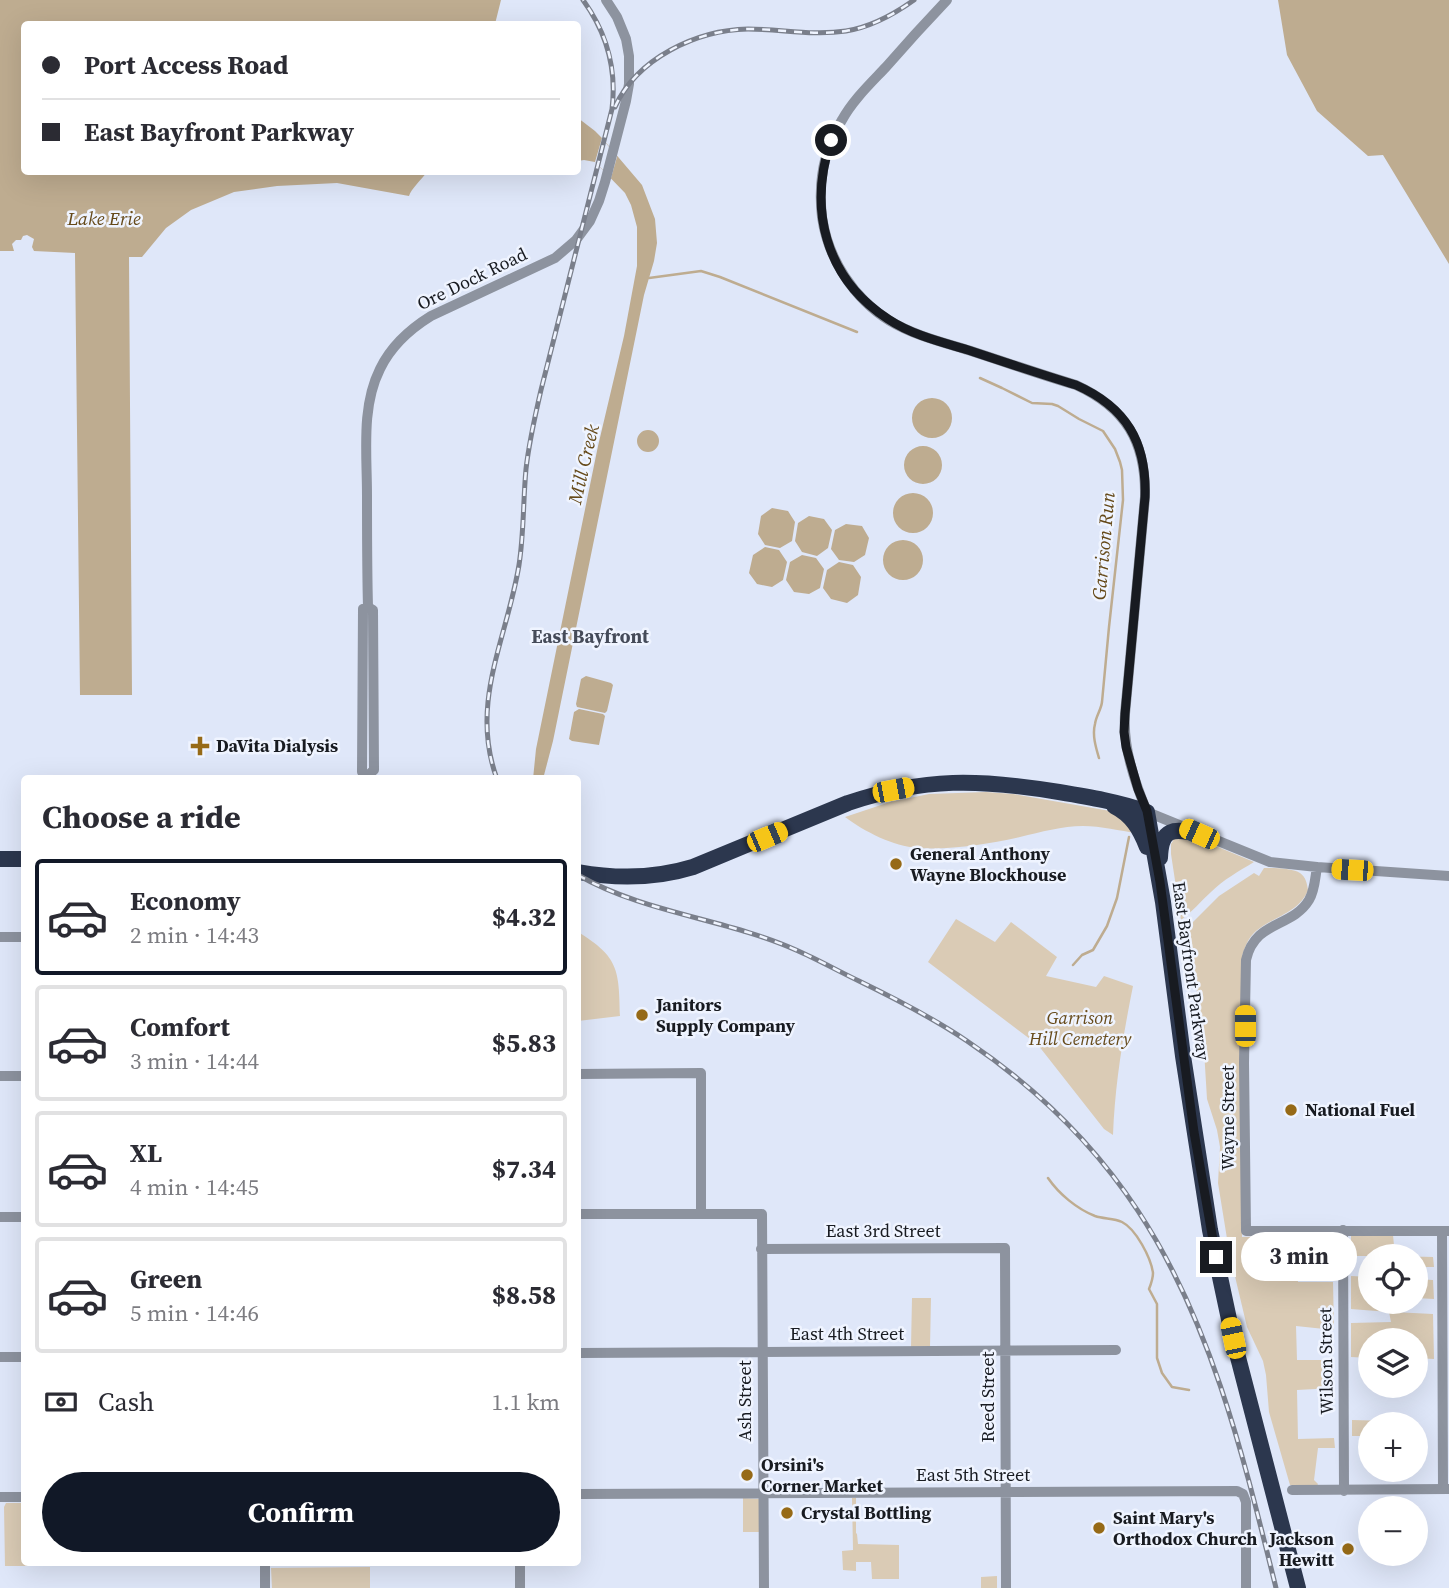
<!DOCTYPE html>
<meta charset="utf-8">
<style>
body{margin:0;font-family:"Source Serif 4",serif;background:#f7f7f7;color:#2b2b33;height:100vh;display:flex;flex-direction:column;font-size:26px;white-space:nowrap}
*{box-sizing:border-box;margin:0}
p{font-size:23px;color:#7c7c81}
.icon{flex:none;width:38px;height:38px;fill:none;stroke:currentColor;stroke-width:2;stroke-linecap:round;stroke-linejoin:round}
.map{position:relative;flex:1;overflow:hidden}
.details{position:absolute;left:21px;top:775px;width:560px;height:791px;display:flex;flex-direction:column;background:#fff;border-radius:7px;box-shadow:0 7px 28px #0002}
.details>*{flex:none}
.guide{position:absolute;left:21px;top:21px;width:560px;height:154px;border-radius:7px;box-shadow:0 7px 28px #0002;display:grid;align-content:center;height:154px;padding:0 21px;background:#fff}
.fabs{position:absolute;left:1358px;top:1244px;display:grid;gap:14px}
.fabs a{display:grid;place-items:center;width:70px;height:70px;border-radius:50%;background:#fff;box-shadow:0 7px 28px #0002;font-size:35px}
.end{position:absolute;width:32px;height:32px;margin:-16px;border:9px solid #181b21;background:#fff;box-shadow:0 0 0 4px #fff}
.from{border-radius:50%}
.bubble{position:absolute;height:49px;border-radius:24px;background:#fff;box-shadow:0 7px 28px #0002;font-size:23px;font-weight:700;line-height:49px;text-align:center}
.car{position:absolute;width:21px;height:42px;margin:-21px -10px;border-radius:9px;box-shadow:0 0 5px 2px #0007;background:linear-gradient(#f5c518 24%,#345 0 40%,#f5c518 0 76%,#345 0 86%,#f5c518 0)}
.guide b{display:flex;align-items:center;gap:24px;height:66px;font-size:26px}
.guide b+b{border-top:2px solid #e1e1e2}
.guide i{width:18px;height:18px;background:#2b2b33}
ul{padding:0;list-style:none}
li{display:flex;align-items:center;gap:21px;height:116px;margin:0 14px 10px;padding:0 7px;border:4px solid #e1e1e2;border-radius:7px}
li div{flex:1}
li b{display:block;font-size:26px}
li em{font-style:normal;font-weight:700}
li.active{border-color:#111827}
li>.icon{width:63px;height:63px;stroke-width:1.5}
h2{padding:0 21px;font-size:32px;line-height:84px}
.pay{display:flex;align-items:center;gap:18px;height:77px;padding:0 21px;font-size:26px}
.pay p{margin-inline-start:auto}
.action{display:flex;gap:14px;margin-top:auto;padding:14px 21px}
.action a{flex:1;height:80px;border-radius:42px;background:#111827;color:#fff;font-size:28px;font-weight:700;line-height:80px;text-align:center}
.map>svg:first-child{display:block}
</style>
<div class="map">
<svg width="1449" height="1588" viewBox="0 0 1449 1588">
<rect width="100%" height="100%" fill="#dfe7f9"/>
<path fill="#dacbb5" d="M986,792l27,2 103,18 21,21c-17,-2 -36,-7 -54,-7 -21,0 -42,6 -63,11 -32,7 -68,13 -102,11 -25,-2 -53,-16 -73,-31l45,-15 39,-8z
M1194,837l60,25c-15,9 -31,18 -43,30 -10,9 -19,20 -30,28l-10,-66v-10l2,-3 -2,-3z
M1264,868c9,0 28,0 36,5 6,4 7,11 8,17 -8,22 -35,27 -52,41 -8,7 -11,16 -14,25v281l59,-2 -1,22 -4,1 2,24h35l1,48 -38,-4 1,34h37v28l-37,2 1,49 36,-1 1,10h-17l-4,32 4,4 -1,2 -27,-1 -21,-73 -3,-37 -3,-14 -16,-34 -18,-76 -11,-68 2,-36 -3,-17 -10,-31 -3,-49 -6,-23 -1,-9 2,-11 -5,-37 -9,-40 34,-34 35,-23 5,3z
M956,919l39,23 16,-20 46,35 -11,19 50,11 8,-11 29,10c-10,50 -18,98 -20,149l-9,-6 -66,-84 -110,-83z
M578,932c41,25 41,38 42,84l-42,5z
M1351,1235h42l2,21 38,1 1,10h-18v-11h-65z
M1351,1276l19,1v25h23v10l40,2 1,45 -18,-1v-18h-46v18l-19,-1v-34l40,-1 -2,-10 -38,-3z
M1416,1279l17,1 1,19 -18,-1z
M912,1298h19l-1,49h-19z
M1352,1420l38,1v3h-20v12h-18z
M743,1498l16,1v33h-16z
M852,1498h4v35l1,1 1,10 41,1v34h-27l-1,-17h-15v9l-13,-1 -1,-19 11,-1z
M6,1503h18v60h38v3h-57l-1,-59z
M370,1567v21h-98l-1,-20z
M997,1576v12h-16v-11z"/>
<path fill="#beac90" d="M0,0h501l-6,24h-471v148h403c-5,7 -16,17 -18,24l-72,-13 -60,3 -43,6 -43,18 -25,18 -24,29h-13l3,438h-52l-5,-442 -41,-2 -2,-4 2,-8 -7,-4 -4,1 -2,4h-5l-4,4 2,7h-14z
M1278,0h171v264l-66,-109 -15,1 -51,-45 -30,-56z
M578,118l17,13 7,7 40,47 13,34 2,24 -3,18 -10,34 -91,446 -10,38h-10l3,-30 62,-303 26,-110 13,-70v-39l-6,-22 -6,-12 -30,-31 -11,-2 -6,1z
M912 418a20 20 0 1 1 40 0a20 20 0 1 1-40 0Z
M637 441a11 11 0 1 1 22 0a11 11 0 1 1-22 0Z
M904 465a19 19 0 1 1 38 0a19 19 0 1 1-38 0Z
M893 513a20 20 0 1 1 40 0a20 20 0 1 1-40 0Z
M772,508l16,3 7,11 -3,19 -12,7 -15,-3 -7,-11 3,-18z
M809,516l15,3 8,11 -4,18 -11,8 -15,-4 -7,-11 3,-18z
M846,524l16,2 7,12 -4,17 -11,7 -15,-2 -8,-11 4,-19z
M883 560a20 20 0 1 1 40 0a20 20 0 1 1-40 0Z
M765,547l14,3 8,12 -4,18 -11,7 -15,-3 -8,-11 4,-18z
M802,555l14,3 8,11 -4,19 -11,6 -15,-2 -8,-12 4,-18z
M839,562l14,3 8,12 -3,18 -11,8 -16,-4 -8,-11 4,-18z
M586,676l25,7 2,2 -6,26 -2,2 -28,-6 -1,-3 5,-25z
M579,709l24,5 2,2 -6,29 -27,-4 -3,-2 5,-27z"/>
<path fill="#dfe7f9" d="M602,138l15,19 -6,21 -16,-16z"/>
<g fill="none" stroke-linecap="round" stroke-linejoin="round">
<path stroke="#beac90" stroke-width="2.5" d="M649,278l52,-7 19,6 137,55
M980,378l22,10 30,15 20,1 6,2 21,13 24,12 12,18 5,13 2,8 1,30 -14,127 -7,75c-1,8 -6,14 -7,22 -3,11 1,24 4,34
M1073,965l9,-10 11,-5 14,-24 10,-28 12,-61
M1048,1178c11,16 29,31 47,38 9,3 19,2 27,6 14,7 29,36 31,51 0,6 -2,11 -4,16l8,15v54l5,15 10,14 17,3"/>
<path stroke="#8d939f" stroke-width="10" d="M947,0c-21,22 -41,44 -61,67 -16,17 -33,33 -44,53 -18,29 -24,63 -20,97 6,42 32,82 68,104 25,15 56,22 84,31 34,11 68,23 102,33 50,23 70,57 69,112l-20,217c-2,34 9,66 22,98l123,50 47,5 132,9
M367,776l7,-6 -1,-160 -5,-3c-1,-37 -1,-75 -1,-112 0,-42 -6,-88 13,-126 11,-23 30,-40 51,-53l124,-58 21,-18 14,-19 9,-20 6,-19 21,-81 3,-17v-28l-3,-17 -9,-22 -11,-17
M367,779v-3l-5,-4 1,-163 5,-2
M1317,867c-2,11 -2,23 -8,33 -17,28 -54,20 -63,60l-2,103 2,168h203
M0,937h24
M578,1074l123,-1v140
M0,1076h24
M578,1214h184l2,374
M0,1217h24
M1343,1230l1,261
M1442,1231l1,258
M761,1249l244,-1 1,340
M578,1353l538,-3
M0,1357h24
M1292,1490l157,-1
M578,1494l659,-3 6,3 3,8v86
M0,1497h24
M520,1563v25
M265,1588v-25"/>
<path stroke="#2c374e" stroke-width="16" d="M1114,806c18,9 26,23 33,41
M1160,858c1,-30 13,-30 39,-24
M0,859h24
M578,872c39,7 76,7 115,-5l155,-64c77,-26 132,-24 211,-11 30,5 60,10 88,20l16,90 20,154 27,174 23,108 65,250"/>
<g stroke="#7a7f8b" stroke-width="5">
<path id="rail" d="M615,107c22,-49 82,-77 133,-78 33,0 65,7 98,2 25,-4 47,-16 68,-31
M497,779c-28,-76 10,-140 22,-214 5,-32 4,-64 7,-96 3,-27 9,-53 15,-79l71,-281c5,-41 -5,-76 -29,-109
M578,875c66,38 149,44 218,75 21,9 42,21 63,31 37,18 74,37 108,60 67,45 127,103 171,170 74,112 106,248 138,377"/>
</g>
<use href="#rail" stroke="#eff4ff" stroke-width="2.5" stroke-dasharray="8" stroke-linecap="butt"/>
</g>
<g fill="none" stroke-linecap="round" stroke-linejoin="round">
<path stroke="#181b21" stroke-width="9" d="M831,140c-23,69 -6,138 57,179 24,16 53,23 80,31 36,12 72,24 108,35 50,22 71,57 69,112l-20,217 -1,18 2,15 12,42 9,22 13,71 34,250 22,125"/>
</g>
<g fill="#966a17" stroke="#eff4ff" stroke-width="2.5">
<path d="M196.5 735.5h7v7h7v7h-7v7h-7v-7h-7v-7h7z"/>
<circle cx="896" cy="864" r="7"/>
<circle cx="642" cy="1015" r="7"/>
<circle cx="1291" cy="1110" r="7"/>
<circle cx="747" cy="1475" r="7"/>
<circle cx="787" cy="1513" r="7"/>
<circle cx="1099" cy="1528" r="7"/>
<circle cx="1348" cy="1549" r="7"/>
</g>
<g text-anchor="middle" stroke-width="5" stroke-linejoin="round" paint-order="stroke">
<g font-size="18" fill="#181b21" stroke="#eff4ff">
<text transform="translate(472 279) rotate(-26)" y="6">Ore Dock Road</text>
<text transform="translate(1191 971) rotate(82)" y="6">East Bayfront Parkway</text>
<text transform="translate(1228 1118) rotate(-90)" y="6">Wayne Street</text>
<text x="883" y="1237">East 3rd Street</text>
<text x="847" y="1340">East 4th Street</text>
<text transform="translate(1326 1361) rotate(-91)" y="6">Wilson Street</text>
<text transform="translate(988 1397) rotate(-90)" y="6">Reed Street</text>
<text transform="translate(745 1401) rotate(-90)" y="6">Ash Street</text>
<text x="973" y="1481">East 5th Street</text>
</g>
<g font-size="18" font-weight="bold" fill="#181b21" stroke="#eff4ff" text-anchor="start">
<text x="216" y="752">DaVita Dialysis</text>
<text x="910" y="860">General Anthony<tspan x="910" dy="21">Wayne Blockhouse</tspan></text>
<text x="656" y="1011">Janitors<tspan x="656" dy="21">Supply Company</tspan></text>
<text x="1305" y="1116">National Fuel</text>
<text x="761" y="1471">Orsini's<tspan x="761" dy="21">Corner Market</tspan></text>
<text x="801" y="1519">Crystal Bottling</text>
<text x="1113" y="1524">Saint Mary's<tspan x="1113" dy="21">Orthodox Church</tspan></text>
<text x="1334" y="1545" text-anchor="end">Jackson<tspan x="1334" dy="21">Hewitt</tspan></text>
</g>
<g font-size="18" font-style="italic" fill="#674b1b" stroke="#eff4ff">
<text x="1080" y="1024">Garrison<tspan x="1080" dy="21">Hill Cemetery</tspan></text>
</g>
<g font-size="19" font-style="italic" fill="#654919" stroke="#eff4ff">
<text x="104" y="225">Lake Erie</text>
<text transform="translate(583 464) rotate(-77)" y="7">Mill Creek</text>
<text transform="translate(1103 546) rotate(-85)" y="7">Garrison Run</text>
</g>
<g font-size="19" font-weight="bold" fill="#454b59" stroke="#eff4ff">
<text x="590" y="643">East Bayfront</text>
</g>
</g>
</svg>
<div class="fabs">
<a><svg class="icon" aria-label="locate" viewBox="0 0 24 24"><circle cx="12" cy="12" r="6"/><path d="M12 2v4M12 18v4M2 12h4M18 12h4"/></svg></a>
<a><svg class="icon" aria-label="layers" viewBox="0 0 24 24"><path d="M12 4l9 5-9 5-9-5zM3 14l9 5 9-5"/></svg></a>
<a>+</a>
<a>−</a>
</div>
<i class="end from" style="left:831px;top:140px"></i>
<i class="end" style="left:1216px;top:1257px"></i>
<div class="bubble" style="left:1241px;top:1232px;width:116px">3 min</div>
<i class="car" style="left:893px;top:790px;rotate:79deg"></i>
<i class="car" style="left:1199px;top:834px;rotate:294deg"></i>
<i class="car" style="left:767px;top:837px;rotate:67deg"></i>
<i class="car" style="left:1352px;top:870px;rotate:273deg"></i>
<i class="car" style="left:1245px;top:1026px;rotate:0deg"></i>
<i class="car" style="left:1233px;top:1338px;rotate:348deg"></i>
<div class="guide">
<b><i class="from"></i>Port Access Road</b>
<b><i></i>East Bayfront Parkway</b>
</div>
<section class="details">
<h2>Choose a ride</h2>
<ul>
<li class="active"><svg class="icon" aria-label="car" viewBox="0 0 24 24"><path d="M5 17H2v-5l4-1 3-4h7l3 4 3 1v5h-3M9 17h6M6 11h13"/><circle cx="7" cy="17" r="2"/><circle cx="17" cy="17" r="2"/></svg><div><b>Economy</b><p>2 min · 14:43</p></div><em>$4.32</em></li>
<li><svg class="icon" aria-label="car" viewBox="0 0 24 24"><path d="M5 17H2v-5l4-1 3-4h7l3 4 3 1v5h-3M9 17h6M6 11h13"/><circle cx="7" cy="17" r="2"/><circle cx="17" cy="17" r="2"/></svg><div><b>Comfort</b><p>3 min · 14:44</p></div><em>$5.83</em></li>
<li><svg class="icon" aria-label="car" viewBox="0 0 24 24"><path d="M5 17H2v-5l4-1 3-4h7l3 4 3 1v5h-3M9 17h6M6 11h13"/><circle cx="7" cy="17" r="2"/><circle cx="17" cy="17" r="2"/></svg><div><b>XL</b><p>4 min · 14:45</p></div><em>$7.34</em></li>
<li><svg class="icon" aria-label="car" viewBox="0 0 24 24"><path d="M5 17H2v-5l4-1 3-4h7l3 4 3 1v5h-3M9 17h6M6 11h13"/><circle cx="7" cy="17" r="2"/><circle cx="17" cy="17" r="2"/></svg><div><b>Green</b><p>5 min · 14:46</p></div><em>$8.58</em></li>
</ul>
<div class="pay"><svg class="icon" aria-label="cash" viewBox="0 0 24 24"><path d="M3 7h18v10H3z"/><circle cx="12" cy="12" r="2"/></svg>Cash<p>1.1 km</p></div>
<div class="action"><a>Confirm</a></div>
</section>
</div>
